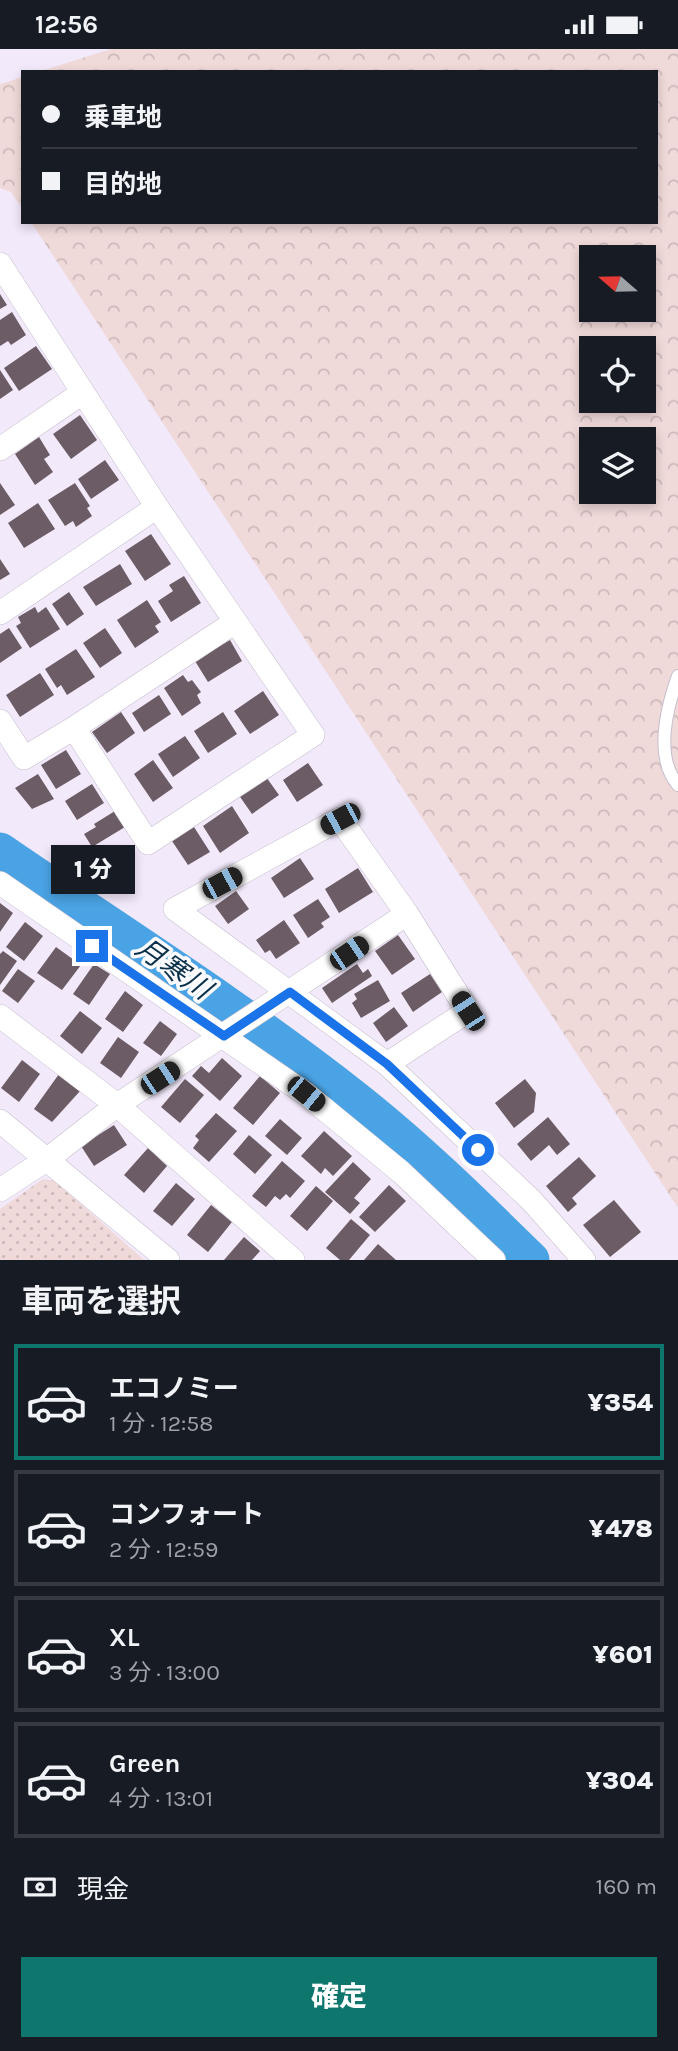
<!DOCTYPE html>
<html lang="ja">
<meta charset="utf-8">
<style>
body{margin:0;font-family:Karla,"Noto Sans JP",sans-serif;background:#242831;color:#f1f3f6;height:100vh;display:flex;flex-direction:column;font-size:26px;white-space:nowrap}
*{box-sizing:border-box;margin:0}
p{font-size:23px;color:#9ea1a6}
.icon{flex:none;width:38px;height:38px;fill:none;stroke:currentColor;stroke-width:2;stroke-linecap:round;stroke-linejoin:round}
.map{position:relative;height:1211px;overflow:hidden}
.details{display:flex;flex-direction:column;background:#171b24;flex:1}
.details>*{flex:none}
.banner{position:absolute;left:21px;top:21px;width:637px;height:154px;border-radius:0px;box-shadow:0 4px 10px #0003;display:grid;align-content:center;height:154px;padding:0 21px;background:#171b24}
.needle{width:46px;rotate:290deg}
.tools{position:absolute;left:579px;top:196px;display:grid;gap:14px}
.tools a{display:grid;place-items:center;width:77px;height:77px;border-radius:0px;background:#171b24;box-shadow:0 4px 10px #0003;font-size:35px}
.end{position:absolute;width:32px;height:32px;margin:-16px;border:9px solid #1a73e8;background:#fff;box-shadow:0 0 0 4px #fff}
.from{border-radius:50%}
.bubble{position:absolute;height:49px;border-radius:0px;background:#171b24;box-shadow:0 4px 10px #0003;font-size:23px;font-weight:800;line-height:49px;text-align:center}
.car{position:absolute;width:21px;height:42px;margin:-21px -10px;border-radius:9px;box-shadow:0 0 5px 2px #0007;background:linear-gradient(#222 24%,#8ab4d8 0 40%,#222 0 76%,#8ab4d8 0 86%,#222 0)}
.banner b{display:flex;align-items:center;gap:24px;height:66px;font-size:26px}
.banner b+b{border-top:2px solid #363941}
.banner i{width:18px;height:18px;background:#f1f3f6}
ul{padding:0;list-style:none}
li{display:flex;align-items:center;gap:21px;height:116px;margin:0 14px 10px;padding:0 7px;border:4px solid #363941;border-radius:0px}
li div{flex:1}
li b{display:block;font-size:26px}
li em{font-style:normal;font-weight:800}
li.selected{border-color:#0f766e}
li>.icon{width:63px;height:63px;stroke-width:1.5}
h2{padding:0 21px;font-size:32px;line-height:84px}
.pay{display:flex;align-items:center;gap:18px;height:77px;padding:0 21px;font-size:26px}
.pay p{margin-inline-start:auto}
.button{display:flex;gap:14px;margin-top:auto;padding:14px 21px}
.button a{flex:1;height:80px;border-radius:0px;background:#0f766e;color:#fff;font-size:28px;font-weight:800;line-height:80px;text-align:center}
.status{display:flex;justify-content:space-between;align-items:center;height:49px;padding:0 35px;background:#171b24;direction:ltr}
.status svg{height:19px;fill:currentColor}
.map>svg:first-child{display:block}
</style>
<div class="status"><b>12:56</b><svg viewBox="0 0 49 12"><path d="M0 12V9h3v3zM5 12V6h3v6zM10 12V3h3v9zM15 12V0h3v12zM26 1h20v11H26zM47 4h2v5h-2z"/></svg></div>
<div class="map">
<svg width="678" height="1211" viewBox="0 0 678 1211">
<defs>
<pattern id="grass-dots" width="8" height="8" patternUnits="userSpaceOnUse" patternTransform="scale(1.75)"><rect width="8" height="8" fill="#f0d9d9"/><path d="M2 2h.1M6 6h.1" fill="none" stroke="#cdb9b9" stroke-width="1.8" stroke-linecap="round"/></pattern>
<pattern id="forest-crowns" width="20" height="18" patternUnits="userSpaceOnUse" patternTransform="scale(1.75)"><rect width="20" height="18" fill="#f0d9d9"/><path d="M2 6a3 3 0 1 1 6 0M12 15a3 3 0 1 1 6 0" fill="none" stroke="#cdb9b9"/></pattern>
</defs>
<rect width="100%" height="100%" fill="#f2e9fa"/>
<path fill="url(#grass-dots)" d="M43,1130l12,2 89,79h-144v-51z"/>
<path fill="url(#forest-crowns)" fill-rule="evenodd" d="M111,0h567v1159l-647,-986h625v-150h-618zM592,208h52v53h-52zM592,299h52v53h-52zM592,390h52v53h-52z
M23,28v133l-12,-18 -11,-4v-104z"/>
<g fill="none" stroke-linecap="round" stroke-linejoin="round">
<path stroke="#4aa3e4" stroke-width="37" d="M0,802c118,81 239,157 351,245 64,50 122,107 180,164"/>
</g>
<path fill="#6c5c65" d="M0,245l7,11 -7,4z
M12,263l14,23 -15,10 -3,-4 -8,5v-26z
M36,297l16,23 -33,22 -15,-23z
M0,321l13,20 -13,9z
M80,366l17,25 -26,19 -18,-25z
M39,388l11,18 -6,4 9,13 -18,13 -20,-31z
M105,411l14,20 -28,19 -13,-20z
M0,434l15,22 -15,10z
M75,434l15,23 -3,2 5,8 -16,11 -3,-6 -8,5 -17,-26z
M38,454l17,26 -31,19 -16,-25z
M151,485l20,30 -26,17 -20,-30z
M0,510l10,15 -10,6z
M120,515l12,20 -36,22 -13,-19z
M184,527l17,27 -30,19 -13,-21 15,-10 -4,-6z
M69,543l15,22 -17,12 -15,-22z
M147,551l14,22 -6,4 4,6 -24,16 -18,-28z
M35,558l3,6 8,-6 14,22 -30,19 -14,-22 5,-3 -3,-6z
M9,579l13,20 -22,15v-29z
M105,579l17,25 -22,15 -17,-25z
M230,591l12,21 -34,21 -13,-21z
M76,600l19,28 -28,18 -6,-10 -4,3 -12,-19z
M40,624l14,22 -34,22 -14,-22z
M183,626l5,7 4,-2 9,12 -4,3 4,8 -19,13 -18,-28z
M263,642l16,24 -29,19 -16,-23z
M159,646l12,19 -27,18 -12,-19z
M121,663l14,21 -28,20 -15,-21z
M223,663l14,22 -29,19 -14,-22z
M185,687l15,22 -27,19 -15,-23z
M66,701l15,24 -25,15 -15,-24z
M153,711l20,28 -20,14 -19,-28z
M308,714l15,22 -26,17 -14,-22z
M38,725l16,25 -22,10 -17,-21z
M264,725l15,21 -27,19 -14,-20z
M92,735l12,19 -27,17 -12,-19z
M232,757l17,27 -29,20 -17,-27z
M115,762l10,16 -33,20 -8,-13 12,-7 -2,-3z
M194,778l16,25 -22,13 -16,-24z
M300,809l14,21 -30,19 -13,-20z
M358,819l15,24 -34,21 -14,-24z
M236,842l13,18 -21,15 -13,-18z
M318,850l12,18 -9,6 3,4 -16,11 -15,-23z
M0,854l13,10 -13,19z
M284,871l16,23 -24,16 -6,-9 -5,3 -9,-13z
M25,873l18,14 -19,25 -18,-14z
M398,886l17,24 -23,16 -17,-24z
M56,898l25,18 -19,25 -25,-17z
M3,902l14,10 -17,24v-31z
M94,915l16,10 -21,31 -16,-11z
M357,915l6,9 5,-4 4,7 -40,27 -10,-15z
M18,920l17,12 -17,22 -16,-12z
M430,925l12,18 -29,20 -12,-19z
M378,931l12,21 -29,17 -9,-15 5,-4 -3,-5z
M125,942l18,14 -20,27 -18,-13z
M394,958l14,19 -22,16 -13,-19z
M80,962l22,17 -20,26 -22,-18z
M160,972l17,13 -16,22 -18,-13z
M118,988l21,15 -18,26 -21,-15z
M222,1009l20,18 -22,25 -28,-25 9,-10 8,7z
M22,1011l18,14 -21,28 -18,-14z
M59,1025l22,16 -29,32 -18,-13z
M260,1027l20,17 -27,32 -20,-17z
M185,1030l19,16 -24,28 -19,-16z
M525,1030l11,14 -2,19 -20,16 -19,-25z
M216,1064l21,18 -28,31 -16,-14 6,-8 -4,-4z
M548,1068l22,27 -13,11 -8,-10 -18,16 -14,-17z
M280,1070l22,19 -15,17 -22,-19z
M114,1076l13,20 -33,21 -13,-20z
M324,1082l28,25 -19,20 -8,-8 -4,6 -20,-18z
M249,1086l23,20 -17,19 -22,-20z
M148,1099l19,18 -23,27 -20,-18z
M579,1108l17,19 -24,22 5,6 -9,8 -22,-26z
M282,1112l23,20 -15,17 -4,-4 -6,6 -5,-4 -9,11 -14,-11z
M353,1113l18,17 -17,19 6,5 -10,11 -25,-22z
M176,1134l19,16 -23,27 -19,-15z
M389,1136l17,16 -31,31 -16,-15z
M316,1137l17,15 -26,30 -17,-15z
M614,1151l27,32 -31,25 -27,-32z
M211,1156l21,17 -24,30 -21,-17z
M351,1170l19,16 -21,25h-9l-14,-12z
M244,1188l16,14 -8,9h-28z
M378,1195l18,16h-32z"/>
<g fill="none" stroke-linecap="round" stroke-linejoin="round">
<g stroke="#c6bdcd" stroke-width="14">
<path id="lane" d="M678,627c-11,31 -24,81 0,109"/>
</g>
<g stroke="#c6bdcd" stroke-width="24">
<path id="street" d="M0,215l157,243 156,228 -165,108 -74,-115 -50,30 -24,-37
M0,400l82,-56
M0,564l157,-106
M74,679l161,-106
M0,834l306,211 95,78 93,88
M0,967l117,89 176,155
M387,1015l81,-53 -61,-97 -67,-95 -165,90 212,155 145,137 52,59
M0,1072l168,139
M0,1141l49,-32 68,-53 290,-191"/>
</g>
<use href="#lane" stroke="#fff" stroke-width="12"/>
<use href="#street" stroke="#fff" stroke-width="23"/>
</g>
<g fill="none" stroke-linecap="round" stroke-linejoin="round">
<path stroke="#1a73e8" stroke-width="9" d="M92,897l132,90 66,-44 97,72 91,86"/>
</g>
<g text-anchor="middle" stroke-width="7" stroke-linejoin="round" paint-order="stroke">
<g font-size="28" font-style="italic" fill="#0b314b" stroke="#fbfafd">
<text transform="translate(174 919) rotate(35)" y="10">月寒川</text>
</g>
</g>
</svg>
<div class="tools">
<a><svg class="needle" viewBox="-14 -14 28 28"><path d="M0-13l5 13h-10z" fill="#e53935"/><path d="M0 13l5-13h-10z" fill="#9ea1a6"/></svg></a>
<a><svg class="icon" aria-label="locate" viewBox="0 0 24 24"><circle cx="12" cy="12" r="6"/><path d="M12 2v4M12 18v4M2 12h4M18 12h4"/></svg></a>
<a><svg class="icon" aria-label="layers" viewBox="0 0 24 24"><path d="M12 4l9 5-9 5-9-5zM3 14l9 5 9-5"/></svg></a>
</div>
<i class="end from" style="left:478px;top:1101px"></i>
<i class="end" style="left:92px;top:897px"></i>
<div class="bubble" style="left:51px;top:796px;width:84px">1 分</div>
<i class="car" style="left:340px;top:770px;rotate:242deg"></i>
<i class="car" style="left:222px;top:834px;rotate:62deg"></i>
<i class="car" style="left:349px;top:904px;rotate:56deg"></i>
<i class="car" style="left:468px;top:962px;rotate:327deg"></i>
<i class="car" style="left:160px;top:1029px;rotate:57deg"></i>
<i class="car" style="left:306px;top:1045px;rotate:129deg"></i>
<div class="banner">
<b><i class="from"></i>乗車地</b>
<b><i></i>目的地</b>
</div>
</div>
<section class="details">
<h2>車両を選択</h2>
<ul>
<li class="selected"><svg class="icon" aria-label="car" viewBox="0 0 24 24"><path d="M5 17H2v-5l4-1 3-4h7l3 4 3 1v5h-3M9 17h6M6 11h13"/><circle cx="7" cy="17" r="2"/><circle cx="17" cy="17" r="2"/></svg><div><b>エコノミー</b><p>1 分 · 12:58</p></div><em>¥354</em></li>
<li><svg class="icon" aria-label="car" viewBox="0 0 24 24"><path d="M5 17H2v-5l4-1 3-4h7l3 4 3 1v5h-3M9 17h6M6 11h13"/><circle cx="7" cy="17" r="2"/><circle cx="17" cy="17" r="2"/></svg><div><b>コンフォート</b><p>2 分 · 12:59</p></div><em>¥478</em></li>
<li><svg class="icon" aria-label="car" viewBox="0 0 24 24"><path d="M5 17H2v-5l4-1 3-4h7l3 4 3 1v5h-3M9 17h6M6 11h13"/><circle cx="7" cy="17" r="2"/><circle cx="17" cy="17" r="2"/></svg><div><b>XL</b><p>3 分 · 13:00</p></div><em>¥601</em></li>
<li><svg class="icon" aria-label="car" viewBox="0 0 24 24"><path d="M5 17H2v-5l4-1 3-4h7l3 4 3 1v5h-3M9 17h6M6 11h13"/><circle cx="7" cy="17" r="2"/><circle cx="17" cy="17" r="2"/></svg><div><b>Green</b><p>4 分 · 13:01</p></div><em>¥304</em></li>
</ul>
<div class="pay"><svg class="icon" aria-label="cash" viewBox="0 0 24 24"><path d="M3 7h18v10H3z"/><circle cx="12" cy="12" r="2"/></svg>現金<p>160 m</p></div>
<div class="button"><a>確定</a></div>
</section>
